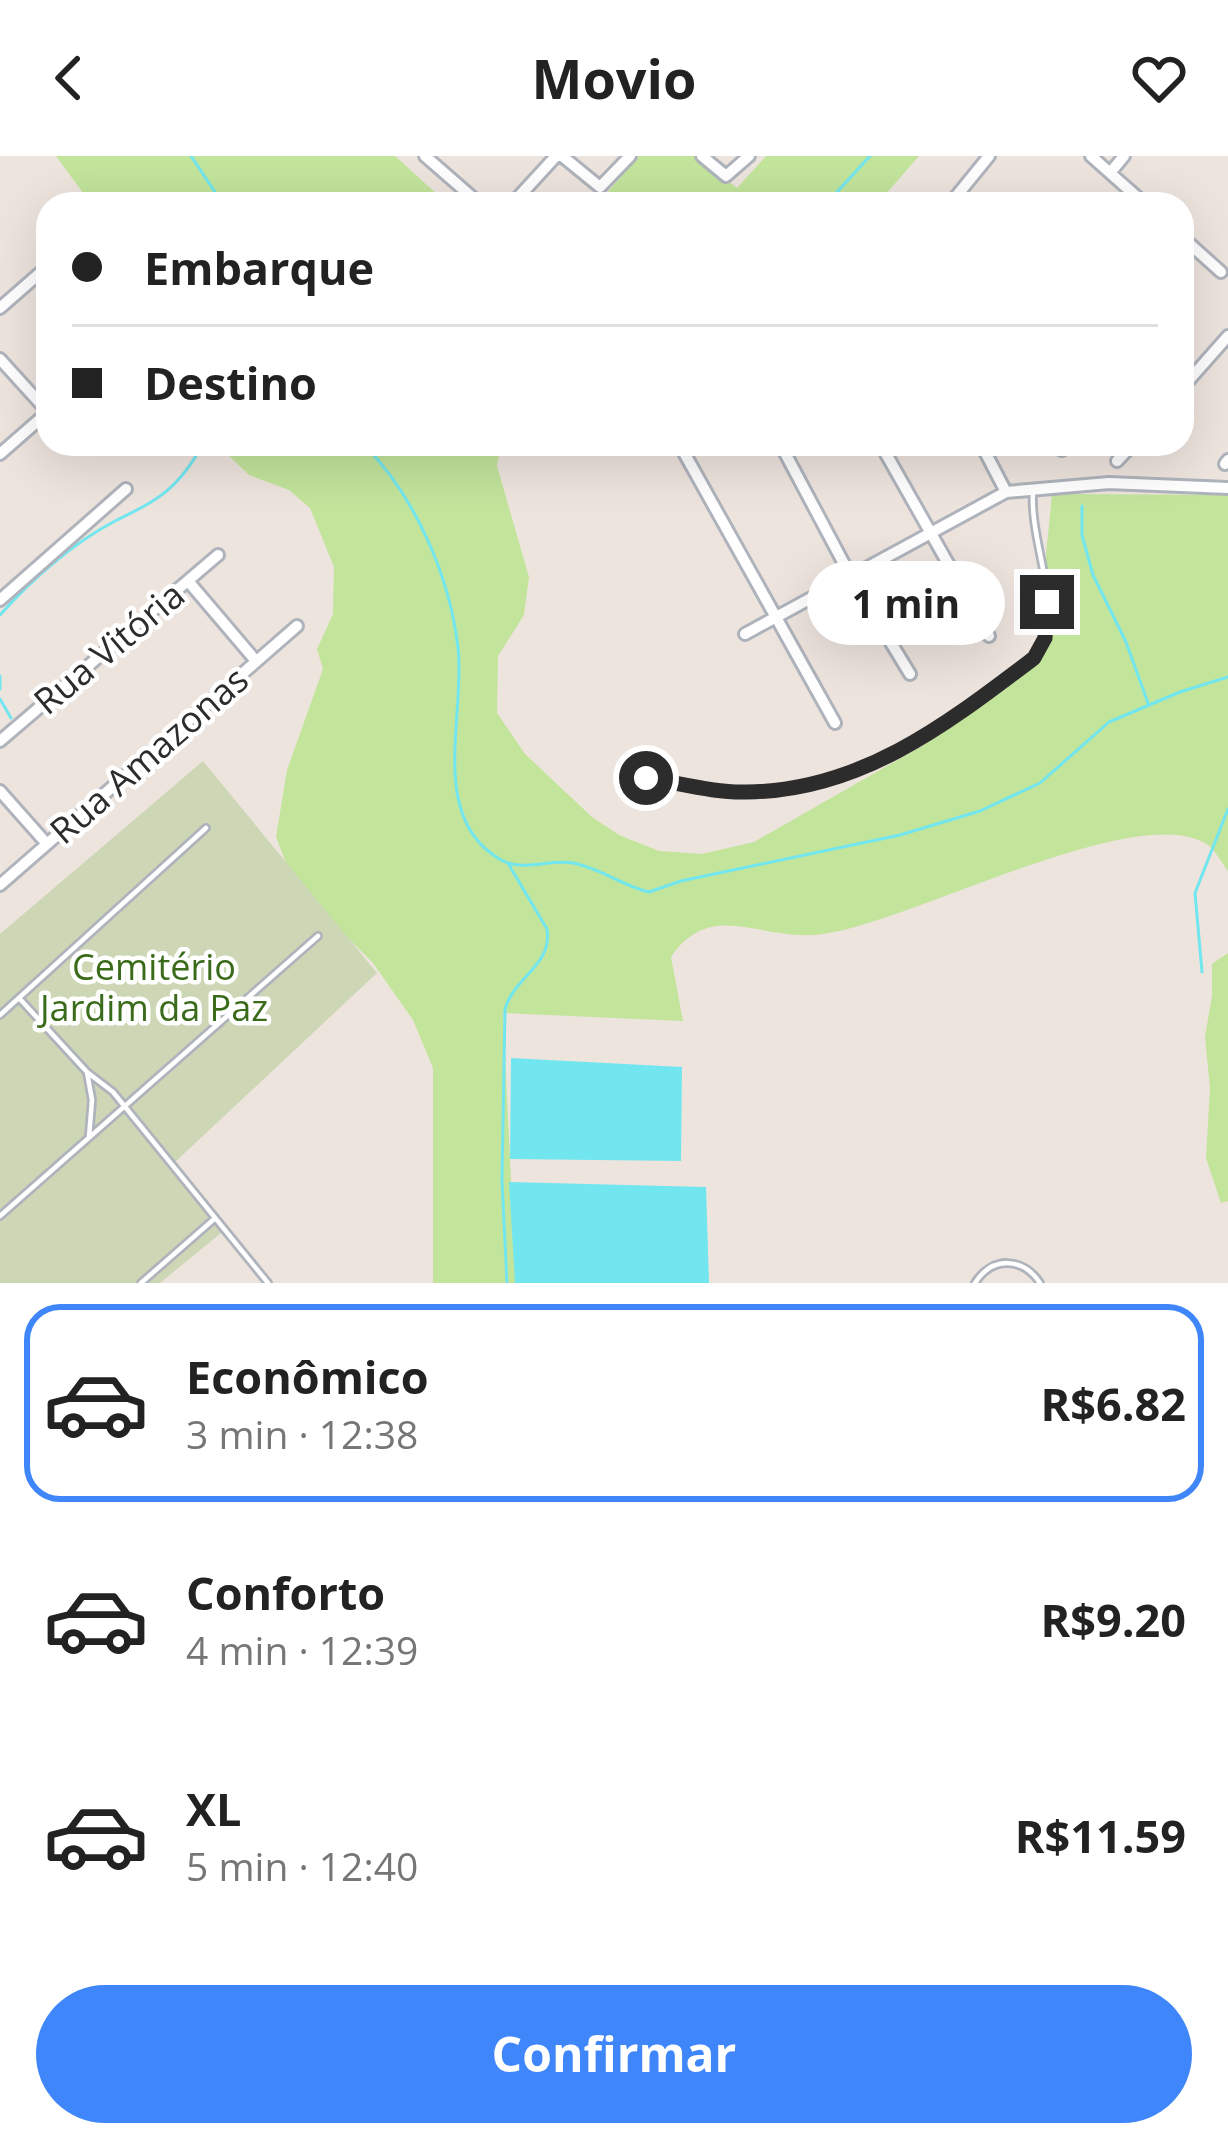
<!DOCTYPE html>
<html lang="pt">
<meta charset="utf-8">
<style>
body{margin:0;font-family:"Open Sans",sans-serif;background:#f6f6f6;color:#222;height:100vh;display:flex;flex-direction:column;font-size:45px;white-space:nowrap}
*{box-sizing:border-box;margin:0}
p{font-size:39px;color:#767676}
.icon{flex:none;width:66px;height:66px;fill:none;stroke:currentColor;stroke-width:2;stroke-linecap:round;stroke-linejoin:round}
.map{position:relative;height:1127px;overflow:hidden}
.drawer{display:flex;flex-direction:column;background:#fff;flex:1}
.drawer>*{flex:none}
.top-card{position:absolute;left:36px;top:36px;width:1158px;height:264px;border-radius:36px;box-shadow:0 12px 48px #0002;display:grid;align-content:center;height:264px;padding:0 36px;background:#fff}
.end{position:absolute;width:54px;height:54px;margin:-27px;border:15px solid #2c2c2c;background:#fff;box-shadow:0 0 0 6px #fff}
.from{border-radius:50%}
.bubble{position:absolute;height:84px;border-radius:42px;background:#fff;box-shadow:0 12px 48px #0002;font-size:39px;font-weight:700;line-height:84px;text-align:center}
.top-card b{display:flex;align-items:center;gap:42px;height:114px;font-size:45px}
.top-card b+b{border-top:3px solid #e0e0e0}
.top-card i{width:30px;height:30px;background:#222}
ul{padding:21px 0 0;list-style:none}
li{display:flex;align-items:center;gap:36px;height:198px;margin:0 24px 18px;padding:0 12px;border:6px solid transparent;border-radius:36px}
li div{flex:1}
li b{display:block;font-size:45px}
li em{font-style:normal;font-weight:700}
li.current{border-color:#3f86fa}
li>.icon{width:108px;height:108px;stroke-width:1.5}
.action{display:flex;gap:24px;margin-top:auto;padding:24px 36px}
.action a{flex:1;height:138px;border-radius:72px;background:#3f86fa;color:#fff;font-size:48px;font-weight:700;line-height:138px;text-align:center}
header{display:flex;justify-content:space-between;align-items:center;height:156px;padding:0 36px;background:#fff;font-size:54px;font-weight:700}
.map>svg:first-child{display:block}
</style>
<header><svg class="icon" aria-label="back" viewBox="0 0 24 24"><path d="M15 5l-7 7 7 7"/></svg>Movio<svg class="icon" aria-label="heart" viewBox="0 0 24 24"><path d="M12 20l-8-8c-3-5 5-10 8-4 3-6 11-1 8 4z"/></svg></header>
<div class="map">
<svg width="1228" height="1127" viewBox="0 0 1228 1127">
<rect width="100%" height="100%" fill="#eee4de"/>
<path fill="#c2e49b" d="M56,0h339l53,48h-357z
M639,0h58l40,32 29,-32h153l-42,48h-280z
M217,288h284l-4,22 32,111 -5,38 -26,41 -1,57 28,41 67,63 27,18 40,16 43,3 52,-12 168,-96 127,-99 6,-60 -10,-22 7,-71 176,1v376c-6,-8 -14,-23 -23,-28 -73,-41 -296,80 -382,91 -61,9 -111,-37 -152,23l12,64 -180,-8 13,270h-83v-215l-20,-48 -40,-57 -47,-47 -36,-43 -14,-36 11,-67 36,-101 -6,-20 16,-35 1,-47 -24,-59 -21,-18 -40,-15z
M1228,797v248l-7,2 -15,-45 4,-70 -5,-51 7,-41v-32z"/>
<path fill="#cdd7b6" d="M203,605l174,212 -204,191 53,65 -66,54h-160v-349z"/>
<path fill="#72e6ef" d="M511,902l171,9 -1,94 -171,-2z
M509,1026l197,5 3,96h-194z"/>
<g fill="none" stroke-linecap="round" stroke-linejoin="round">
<path stroke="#72e6ef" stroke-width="3" d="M191,0l32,48
M826,48l44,-48
M363,288c51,50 87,132 95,204 8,67 -31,170 43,212 22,12 48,-1 72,3 27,5 50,23 76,29l32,-11 219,-46 80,-24 60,-28 69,-61 71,-30 48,-15
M1082,350v29l11,40 33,67 22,61
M0,459c31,-35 73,-72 115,-94 45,-22 63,-32 88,-77
M0,520v13
M0,543l11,19
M1202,816l-7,-79 33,-84
M507,1127l-5,-102 3,-172c9,-32 48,-44 42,-80l-38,-64"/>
<g stroke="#afb4bc" stroke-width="10">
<path id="lane" d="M646,622c32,5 67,14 100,14 91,1 170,-44 240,-98 20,-15 50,-31 59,-56 13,-40 -15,-100 -12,-145
M19,842l68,74 26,20 155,191
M0,859l206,-187
M87,916l5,28 -3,37
M0,1060l318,-280
M141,1127l72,-63
M975,1127c17,-27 48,-26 65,0"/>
</g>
<g stroke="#afb4bc" stroke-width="16">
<path id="street" d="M425,0l55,48
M562,0l38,31 30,-31
M702,0l24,20 23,-20
M1091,0l54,48
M1110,17l14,-17
M512,48l44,-48
M950,48l39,-48
M1182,81l39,35
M0,152l48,-42
M0,203l48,53
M1182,232l46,-52
M981,288l25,48
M1054,288l8,6
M682,293l153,274
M784,295l67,126 59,97
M885,296l104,184
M0,298l48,-42
M1117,305l16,-17
M1225,308l3,-4
M188,425l68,80
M0,444l126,-111
M745,478l261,-142 103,-9 119,5
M0,585l218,-186
M0,635l47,53
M0,729l297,-259"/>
</g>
<use href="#lane" stroke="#fff" stroke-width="4.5"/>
<use href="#street" stroke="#fff" stroke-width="10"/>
</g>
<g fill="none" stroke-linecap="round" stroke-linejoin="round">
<path stroke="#2c2c2c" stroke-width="15" d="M646,622c33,5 68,15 101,14 114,-1 200,-68 287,-134l11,-20 2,-36"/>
</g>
<g text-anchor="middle" stroke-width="9" stroke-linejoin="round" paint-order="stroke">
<g font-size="36" fill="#2c2c2c" stroke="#fff">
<text transform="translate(109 492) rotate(-40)" y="13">Rua Vitória</text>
<text transform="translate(149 599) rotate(-41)" y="13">Rua Amazonas</text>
</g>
<g font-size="36" fill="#3a6b1a" stroke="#fff">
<text x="154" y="824">Cemitério<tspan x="154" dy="41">Jardim da Paz</tspan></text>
</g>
</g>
</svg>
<i class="end from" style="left:646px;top:622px"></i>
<i class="end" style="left:1047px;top:446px"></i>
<div class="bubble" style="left:807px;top:405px;width:198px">1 min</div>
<div class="top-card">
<b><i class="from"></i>Embarque</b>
<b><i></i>Destino</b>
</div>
</div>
<section class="drawer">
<ul>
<li class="current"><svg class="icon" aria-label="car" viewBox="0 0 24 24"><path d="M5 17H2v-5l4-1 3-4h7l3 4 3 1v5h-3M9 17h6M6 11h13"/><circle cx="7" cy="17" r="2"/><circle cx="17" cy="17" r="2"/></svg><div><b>Econômico</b><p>3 min · 12:38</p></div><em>R$6.82</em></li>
<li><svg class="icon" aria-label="car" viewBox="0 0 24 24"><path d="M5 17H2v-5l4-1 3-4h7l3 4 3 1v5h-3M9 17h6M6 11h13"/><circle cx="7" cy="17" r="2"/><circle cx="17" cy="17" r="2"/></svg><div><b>Conforto</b><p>4 min · 12:39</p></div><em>R$9.20</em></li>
<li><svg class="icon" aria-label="car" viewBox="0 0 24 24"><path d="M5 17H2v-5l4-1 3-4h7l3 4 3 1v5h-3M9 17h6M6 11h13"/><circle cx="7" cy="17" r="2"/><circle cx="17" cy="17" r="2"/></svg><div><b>XL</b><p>5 min · 12:40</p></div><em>R$11.59</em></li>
</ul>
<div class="action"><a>Confirmar</a></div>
</section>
